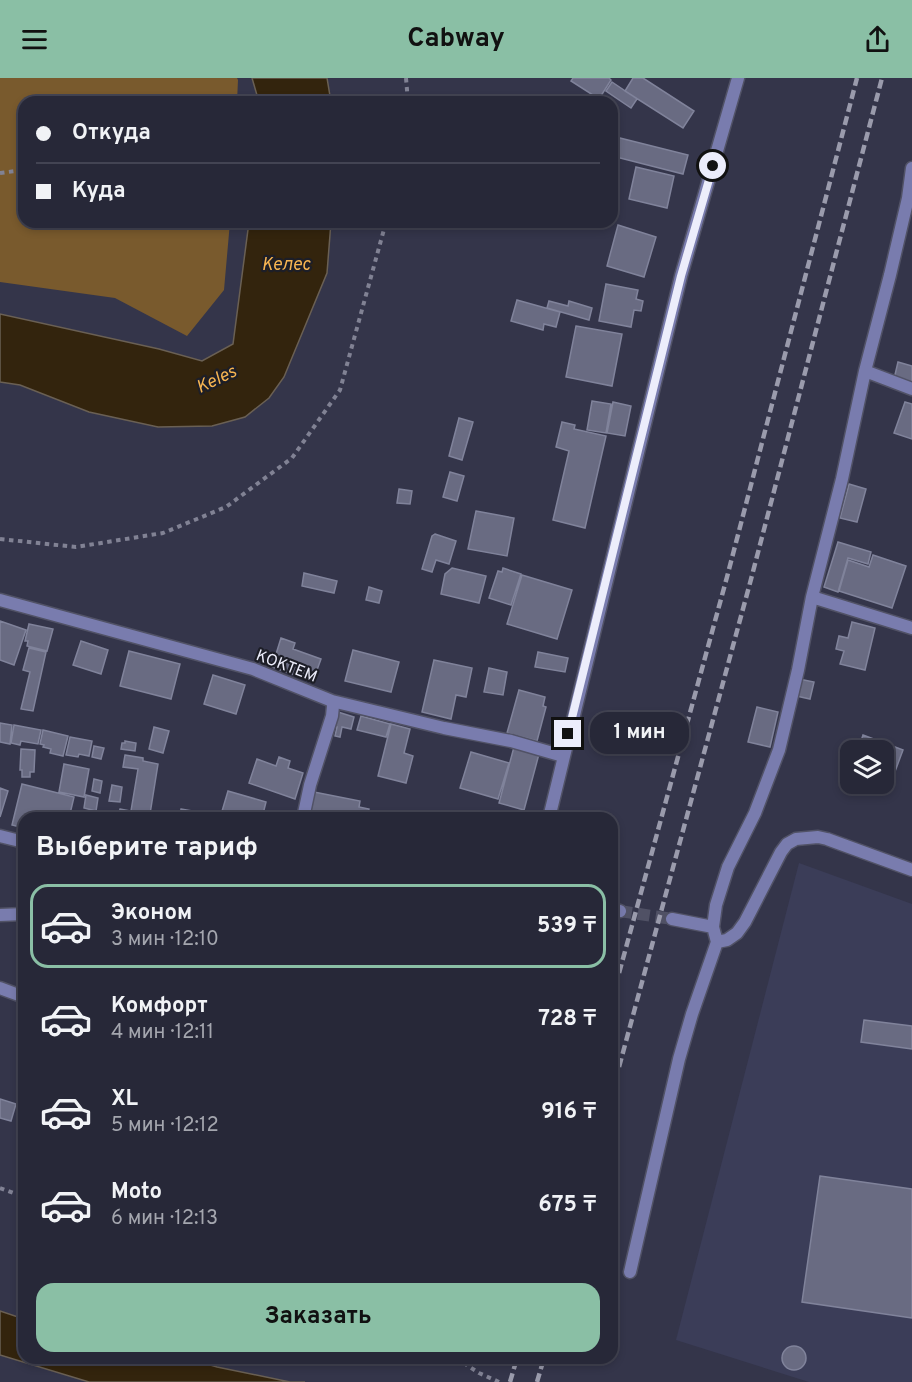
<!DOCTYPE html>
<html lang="ru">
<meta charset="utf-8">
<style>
body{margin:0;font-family:Overpass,sans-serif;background:#2f3040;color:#f1f3f6;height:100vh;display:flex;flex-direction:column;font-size:22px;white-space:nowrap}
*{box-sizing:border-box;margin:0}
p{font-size:20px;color:#a4a6ae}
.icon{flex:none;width:33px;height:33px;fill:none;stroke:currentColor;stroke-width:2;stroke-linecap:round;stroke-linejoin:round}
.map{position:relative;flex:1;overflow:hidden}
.panel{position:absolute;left:18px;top:734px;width:600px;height:552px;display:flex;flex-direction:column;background:#272838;border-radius:18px;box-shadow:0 3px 9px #0003,0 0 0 2px #434453}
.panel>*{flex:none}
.hud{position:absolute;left:18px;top:18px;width:600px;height:132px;border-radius:18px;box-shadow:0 3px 9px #0003,0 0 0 2px #434453;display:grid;align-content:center;height:132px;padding:0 18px;background:#272838}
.buttons{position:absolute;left:840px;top:662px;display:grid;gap:12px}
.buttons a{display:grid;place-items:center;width:54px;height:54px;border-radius:12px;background:#272838;box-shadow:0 3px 9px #0003,0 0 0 2px #434453;font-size:30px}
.end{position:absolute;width:27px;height:27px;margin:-14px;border:8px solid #ecedfb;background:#111;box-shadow:0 0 0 3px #111}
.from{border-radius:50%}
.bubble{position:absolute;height:42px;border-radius:18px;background:#272838;box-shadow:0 3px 9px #0003,0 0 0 2px #434453;font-size:20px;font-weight:700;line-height:42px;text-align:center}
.hud b{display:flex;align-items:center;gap:21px;height:57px;font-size:22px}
.hud b+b{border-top:2px solid #434453}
.hud i{width:15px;height:15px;background:#f1f3f6}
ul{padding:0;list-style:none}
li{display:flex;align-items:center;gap:18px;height:84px;margin:0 12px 9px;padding:0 6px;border:3px solid transparent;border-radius:18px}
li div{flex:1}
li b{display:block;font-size:22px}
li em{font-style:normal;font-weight:700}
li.selected{border-color:#8abfa5}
li>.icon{width:54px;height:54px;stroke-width:1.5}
h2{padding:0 18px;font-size:27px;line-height:72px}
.primary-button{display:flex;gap:12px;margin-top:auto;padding:12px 18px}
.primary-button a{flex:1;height:69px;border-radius:18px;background:#8abfa5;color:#111;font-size:24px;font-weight:700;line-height:69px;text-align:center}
header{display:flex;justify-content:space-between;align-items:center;height:78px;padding:0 18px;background:#8abfa5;color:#111;font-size:27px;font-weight:700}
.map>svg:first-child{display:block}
</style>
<header><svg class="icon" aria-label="menu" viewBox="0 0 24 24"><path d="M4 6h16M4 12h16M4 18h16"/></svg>Cabway<svg class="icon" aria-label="share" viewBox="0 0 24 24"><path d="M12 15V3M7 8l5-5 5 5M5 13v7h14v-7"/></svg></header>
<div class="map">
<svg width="912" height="1304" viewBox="0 0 912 1304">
<rect width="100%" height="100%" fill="#34354a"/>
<path fill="#3b3d58" d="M799,785l113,41v478h-103l-133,-42z"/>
<path fill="#795a2d" d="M0,0h237l1,2 -1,22h-213v120h206l-6,68 -37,46 -72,-38 -115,-16z"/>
<path fill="#33240d" stroke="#6a6054" stroke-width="1.5" d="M252,0h75l4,24h-72z
M249,144h82l-4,51 -43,104 -15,21 -24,19 -33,9 -54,1 -69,-15 -69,-27 -20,-3v-68l159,35 43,12 31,-17z
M0,1233l24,8v39h163l30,9 73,15h15h-216l-89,-27z"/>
<path fill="#696b82" stroke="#80839b" stroke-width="1.5" d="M573,0h36l2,2 -12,19 -28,-18z
M633,0h10l51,33 -11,17 -58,-37z
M612,4l25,17 -6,9 -25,-17z
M612,58l76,19 -5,19 -71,-18z
M636,89l38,9 -7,32 -38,-9z
M618,147l38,12 -12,40 -37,-11z
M606,206l32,6 -2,9 7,2 -2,10 -7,-1 -3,17 -32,-6z
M517,222l43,12 -4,15 -12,-3 -1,6 -32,-9z
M549,223l19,5 1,-5 23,7 -3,12 -42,-12z
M576,248l46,8 -10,52 -46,-9z
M898,284l14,4v18l-18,-5z
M592,323l19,3 -5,29 -19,-3z
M613,324l18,4 -6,30 -18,-3z
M905,324l7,2v35l-18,-6z
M459,340l14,4 -11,38 -13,-4z
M562,344l13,3 -1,4 32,7 -21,92 -32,-8 16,-69 -13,-4z
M450,394l14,4 -7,25 -14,-4z
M849,406l17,5 -9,33 -17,-4z
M399,411l13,2 -2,13 -13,-1z
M476,433l38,7 -7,38 -39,-7z
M435,456l21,7 -7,23 -13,-4 -4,12 -10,-3 10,-33z
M838,464l33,10 -3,12 -20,-6 -10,34 -14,-5z
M873,477l33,11 -14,42 -53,-17 9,-31 21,7z
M452,490l34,8 -7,27 -38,-9 4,-20z
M503,490l18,6 -10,31 -22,-7 9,-27 4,1z
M304,495l33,8 -3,12 -32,-7z
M522,497l50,15 -15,49 -50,-15z
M369,509l13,4 -3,12 -13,-3z
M0,543l26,9 -12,35 -14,-5z
M852,544l23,6 -10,42 -25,-6 4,-13 -8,-2 3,-13 9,2z
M29,546l24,5 -6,22 -20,-5 1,-5h-3z
M281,560l14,5 -2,6 28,10 -8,22 -41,-14z
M81,563l27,9 -7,24 -28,-9z
M29,570l17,4 -13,59 -12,-2 9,-37 -7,-2z
M353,572l46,12 -8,30 -46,-11z
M129,573l51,13 -9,35 -51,-13z
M538,574l30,6 -3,14 -30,-5z
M434,582l38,8 -6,29 -10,-2 -5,24 -29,-7z
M489,590l18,4 -4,23 -19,-3z
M213,597l32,10 -9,29 -32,-10z
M799,601l15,3 -4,17 -14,-3z
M519,612l26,7 -2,9 3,1 -9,34 -30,-8z
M757,629l21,5 -8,35 -22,-5z
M338,634l16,5 -3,12 -9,-2 -2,10 -5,-1 2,-9h-3z
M361,638l29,8 -4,13 -29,-7z
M0,645l12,2 -2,19 -10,-2z
M391,646l19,5 -6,24 9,3 -7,27 -28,-7z
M14,647l27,5 -3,14 -17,-3 -1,4 -9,-2z
M154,649l15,4 -6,22 -14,-4z
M43,652l25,6 -5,20 -13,-3 1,-4 -8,-2 1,-2 -4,-1z
M863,657l40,15 -16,43 -27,-10h24v-33h-26z
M70,659l22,4 -3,15 -10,-2 -1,3 -12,-2z
M125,663l11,2 -1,8 -14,-2 1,-6h3z
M94,668l10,2 -3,11 -9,-2z
M514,669l25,7 -15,56 -25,-7z
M21,671l14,1 -1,22h-4v5h-8v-7h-2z
M471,674l38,11 -11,36 -38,-11z
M125,677l18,3v3l15,3 -8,50 -19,-3 7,-42 -15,-2z
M279,679l11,4 -2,7 15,5 -8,26 -46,-16 8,-24 19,7z
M64,686l25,5 -5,28 -25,-5z
M94,701l8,2 -2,12 -8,-2z
M22,706l52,13 -5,21h-45v10l-12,-3z
M112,707l10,2 -2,15 -11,-1z
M0,710l8,3 -8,26z
M228,713l38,11 -4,16h-42z
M314,714l46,9 -1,6 10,2 -2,9h-58z
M86,717l12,3 -2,13 -12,-3z
M120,731l21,4 -1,5h-22z
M181,731l12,2 -1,5 7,2h-25l1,-3 5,1z
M864,942l48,6v23l-51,-7z
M0,1021l16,5 -5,17 -11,-3z
M820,1098l92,13v129l-110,-16z
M782 1280a12 12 0 1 1 24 0a12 12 0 1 1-24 0Z"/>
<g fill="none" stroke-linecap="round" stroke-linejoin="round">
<path stroke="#505165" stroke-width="12" stroke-dasharray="12 6" stroke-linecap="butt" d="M620,833l52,8"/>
<g stroke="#515266" stroke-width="15">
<path id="minor" d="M865,293l47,18
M812,519l100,31
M0,522l253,69 79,32 112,27 67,13 52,15
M303,740l7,-33 22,-69 1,-10 -1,-5
M549,740l132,-542 57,-198
M0,758l24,6
M612,831l8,2
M0,837l24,-1
M672,841l41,8
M717,864l10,-2 10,-7 8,-11 36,-70 6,-8 9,-5 22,-2 9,2 85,31
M0,910l24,9
M630,1194l49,-213 13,-45 25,-72 -4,-15 3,-22 12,-38 27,-54 24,-63 19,-80 14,-73 30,-118 23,-108 25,-96 18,-77 4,-30"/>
</g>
<path stroke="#818294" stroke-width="4" stroke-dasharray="4.5 4.5" stroke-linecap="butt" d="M406,0l2,24
M0,95l24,-3
M0,461l76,8 87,-14 63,-26 66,-49 48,-68 46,-168
M0,1110l24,9
M456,1280l23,15 20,9"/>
<use href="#minor" stroke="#797cae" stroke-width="12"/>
<path stroke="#9a9bac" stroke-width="4.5" stroke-dasharray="9 4.5" stroke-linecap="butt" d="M612,921l115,-422 130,-499
M612,1015l138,-510 132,-505
M510,1304l7,-24
M537,1304l7,-24"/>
</g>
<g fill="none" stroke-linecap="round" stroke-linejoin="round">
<path stroke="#ecedfb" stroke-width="8" d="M568,656l113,-458 32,-110"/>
</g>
<g text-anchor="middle" stroke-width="4.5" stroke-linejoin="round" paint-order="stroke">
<g font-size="16" fill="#ecedfb" stroke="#1d1e27">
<text transform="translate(287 587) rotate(21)" y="6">КОКТЕМ</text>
</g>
<g font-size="18" font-style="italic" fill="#f7b551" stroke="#1d1e27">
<text x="286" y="192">Келес</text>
<text transform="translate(216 301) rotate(-26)" y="6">Keles</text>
</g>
</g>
</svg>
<div class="buttons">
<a><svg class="icon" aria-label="layers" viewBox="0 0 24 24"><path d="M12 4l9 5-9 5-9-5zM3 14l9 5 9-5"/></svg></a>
</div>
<i class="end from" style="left:713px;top:88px"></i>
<i class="end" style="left:568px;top:656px"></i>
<div class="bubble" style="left:590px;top:634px;width:99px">1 мин</div>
<div class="hud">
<b><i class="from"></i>Откуда</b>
<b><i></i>Куда</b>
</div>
<section class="panel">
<h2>Выберите тариф</h2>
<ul>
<li class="selected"><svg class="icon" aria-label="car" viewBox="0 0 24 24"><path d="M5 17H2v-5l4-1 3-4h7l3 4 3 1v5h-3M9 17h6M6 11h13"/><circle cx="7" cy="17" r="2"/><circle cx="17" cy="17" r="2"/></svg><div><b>Эконом</b><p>3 мин · 12:10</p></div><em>539 ₸</em></li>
<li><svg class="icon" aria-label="car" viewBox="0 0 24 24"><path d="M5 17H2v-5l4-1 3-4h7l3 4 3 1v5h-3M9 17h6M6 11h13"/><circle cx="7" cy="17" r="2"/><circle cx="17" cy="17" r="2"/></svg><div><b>Комфорт</b><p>4 мин · 12:11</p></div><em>728 ₸</em></li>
<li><svg class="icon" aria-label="car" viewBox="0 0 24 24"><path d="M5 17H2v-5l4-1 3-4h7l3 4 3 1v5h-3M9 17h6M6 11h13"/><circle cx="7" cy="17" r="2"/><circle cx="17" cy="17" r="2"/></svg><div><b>XL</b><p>5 мин · 12:12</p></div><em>916 ₸</em></li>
<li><svg class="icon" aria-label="car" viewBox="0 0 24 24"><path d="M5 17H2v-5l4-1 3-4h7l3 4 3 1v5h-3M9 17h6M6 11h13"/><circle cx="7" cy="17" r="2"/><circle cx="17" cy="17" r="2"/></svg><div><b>Moto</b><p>6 мин · 12:13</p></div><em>675 ₸</em></li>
</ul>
<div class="primary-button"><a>Заказать</a></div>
</section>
</div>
